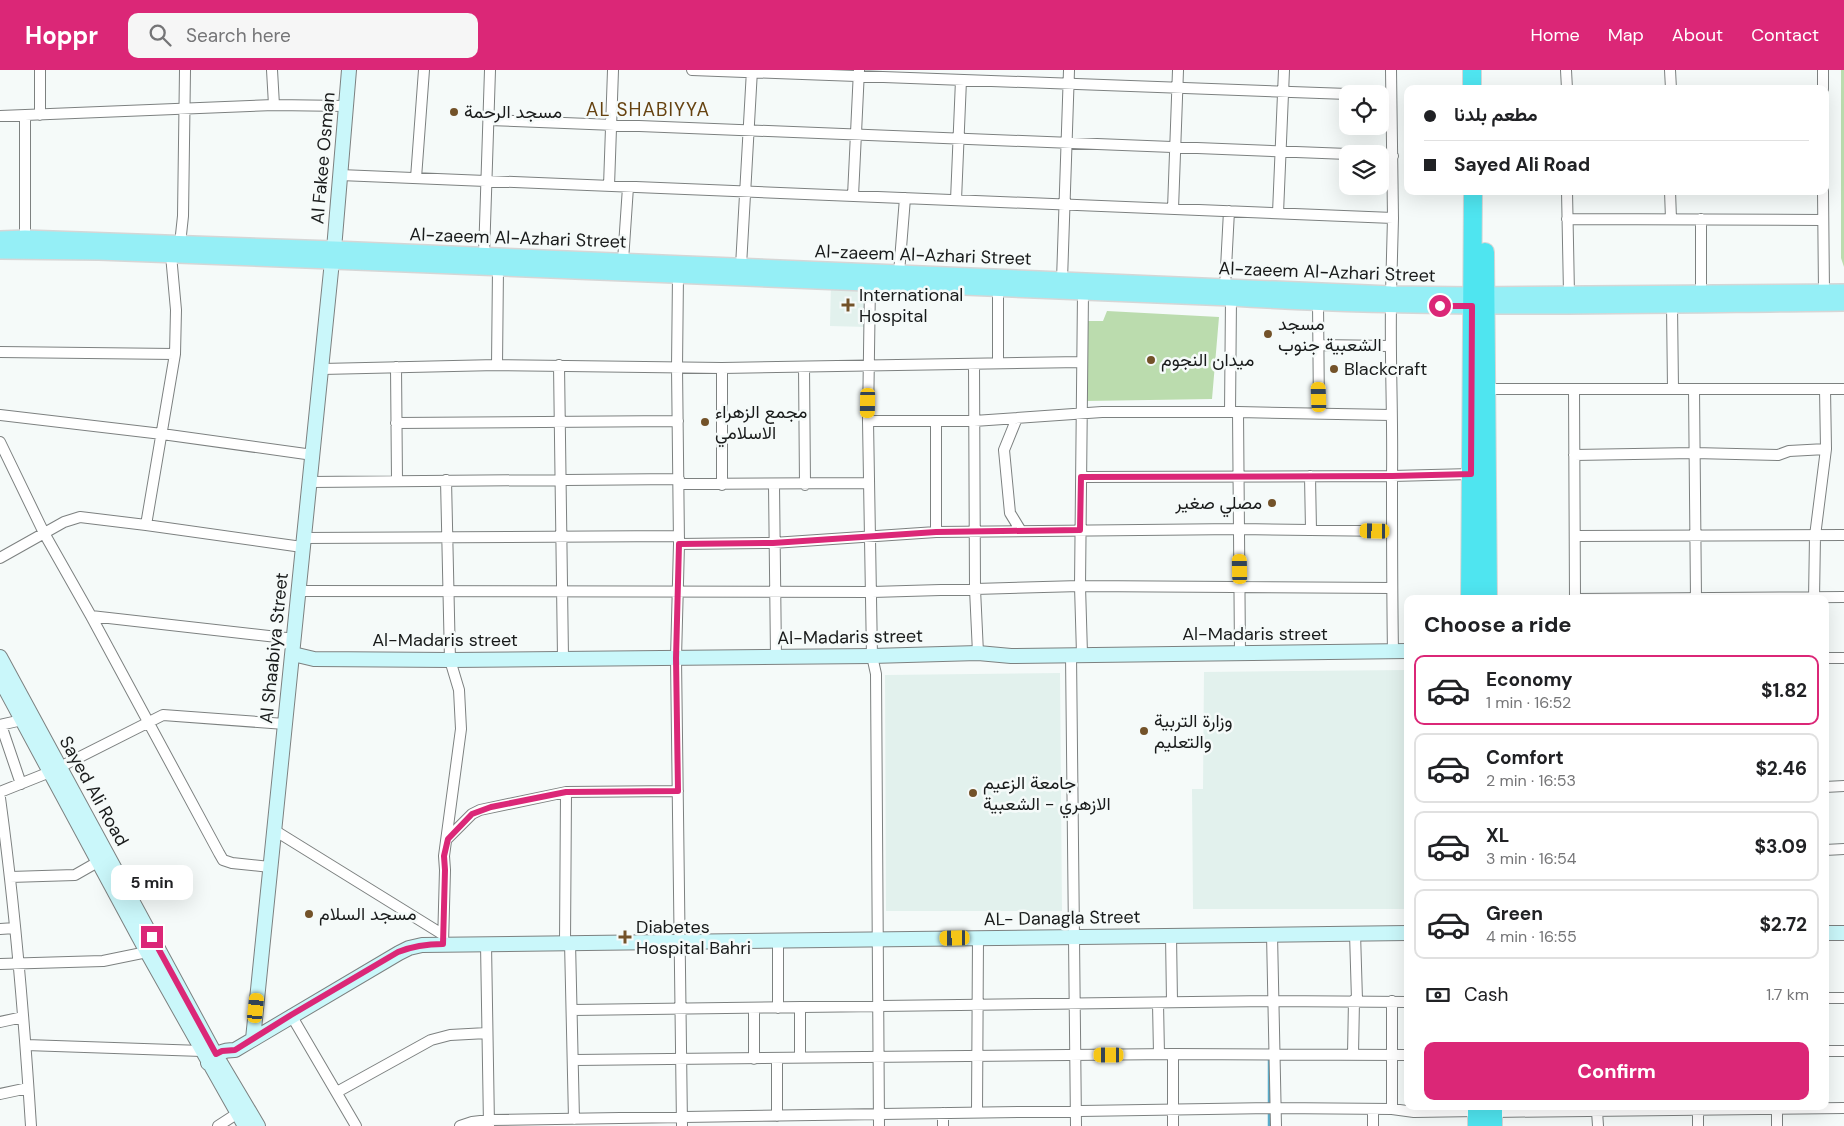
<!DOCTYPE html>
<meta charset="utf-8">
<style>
body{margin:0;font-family:"DM Sans",Vazirmatn,sans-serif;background:#f6f6f6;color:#202124;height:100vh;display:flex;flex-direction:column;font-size:19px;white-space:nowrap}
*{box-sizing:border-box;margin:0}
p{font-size:16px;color:#757577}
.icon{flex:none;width:28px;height:28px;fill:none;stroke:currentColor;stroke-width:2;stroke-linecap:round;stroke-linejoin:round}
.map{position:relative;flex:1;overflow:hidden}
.side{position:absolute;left:1404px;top:525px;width:425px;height:515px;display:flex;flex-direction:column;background:#fff;border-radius:10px;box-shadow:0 5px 20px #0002}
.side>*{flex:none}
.top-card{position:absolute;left:1404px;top:15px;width:425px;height:110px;border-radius:10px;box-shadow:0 5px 20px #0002;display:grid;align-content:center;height:110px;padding:0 20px;background:#fff}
.tools{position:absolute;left:1339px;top:15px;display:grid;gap:10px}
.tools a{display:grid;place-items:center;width:50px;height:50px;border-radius:10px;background:#fff;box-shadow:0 5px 20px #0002;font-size:25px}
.end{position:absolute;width:22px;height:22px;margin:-11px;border:6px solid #db2777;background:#fff;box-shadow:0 0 0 2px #fff}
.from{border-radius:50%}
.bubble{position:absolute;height:35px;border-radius:10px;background:#fff;box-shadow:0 5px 20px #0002;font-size:16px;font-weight:700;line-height:35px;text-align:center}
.car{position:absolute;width:15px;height:30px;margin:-15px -8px;border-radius:6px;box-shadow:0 0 4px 1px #0007;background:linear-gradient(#f5c518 24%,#345 0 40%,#f5c518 0 76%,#345 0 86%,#f5c518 0)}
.top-card b{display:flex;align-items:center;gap:18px;height:48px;font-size:19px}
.top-card b+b{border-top:1px solid #e0e0e0}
.top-card i{width:12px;height:12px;background:#202124}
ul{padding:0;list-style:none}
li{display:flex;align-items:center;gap:15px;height:70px;margin:0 10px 8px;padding:0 10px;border:2px solid #e0e0e0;border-radius:10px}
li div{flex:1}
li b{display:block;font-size:19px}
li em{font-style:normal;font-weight:700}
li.selected{border-color:#db2777}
li>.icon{width:45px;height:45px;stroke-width:1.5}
h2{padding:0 20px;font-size:22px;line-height:60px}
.pay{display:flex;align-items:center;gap:12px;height:55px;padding:0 20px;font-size:19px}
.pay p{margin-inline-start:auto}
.cta{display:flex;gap:10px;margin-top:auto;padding:10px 20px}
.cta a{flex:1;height:58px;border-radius:10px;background:#db2777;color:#fff;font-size:20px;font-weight:700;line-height:58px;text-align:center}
header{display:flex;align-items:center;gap:30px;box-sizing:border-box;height:70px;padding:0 25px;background:#db2777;color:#fff}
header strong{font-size:24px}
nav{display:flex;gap:28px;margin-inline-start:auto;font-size:18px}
.search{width:350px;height:45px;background:#f6f6f6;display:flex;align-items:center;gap:12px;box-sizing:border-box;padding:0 18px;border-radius:10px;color:#757577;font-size:19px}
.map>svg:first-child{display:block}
</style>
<header>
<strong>Hoppr</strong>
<div class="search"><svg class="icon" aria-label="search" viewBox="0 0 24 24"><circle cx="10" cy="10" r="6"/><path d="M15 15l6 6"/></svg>Search here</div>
<nav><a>Home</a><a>Map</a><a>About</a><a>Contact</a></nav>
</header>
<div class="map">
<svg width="1844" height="1056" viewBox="0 0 1844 1056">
<rect width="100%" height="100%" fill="#f5faf9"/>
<path fill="#e2f1ed" d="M831,213l35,2v42l-36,-1z
M1407,600v239h-214l-1,-120h11l1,-117z
M1060,603l2,238h-176l-1,-236z"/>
<path fill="#bbdcae" d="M1841,0h3v197l-3,-9z
M1107,241l112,6 -7,82 -126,2v-80h17z"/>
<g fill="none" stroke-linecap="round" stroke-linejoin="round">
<path stroke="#59accb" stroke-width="2.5" d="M1269,1035v-47
M1269,1040v16"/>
<g stroke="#7d8180" stroke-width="12">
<path id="street" d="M272,0l2,35
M692,0l656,24
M1566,0l1,19
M1670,0l1,19
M1823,0v19
M1380,26h11
M40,45v-45
M0,46l274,-11 72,1
M489,50l859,34
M1380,86h13
M340,105l1053,43
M416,108l8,-108
M609,116l4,-116
M1567,121l2,103
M1670,121l1,28
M1823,121l1,101
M853,126l6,-126
M956,130l5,-120
M1173,139l5,-139
M1278,143l6,-143
M1567,149l256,1
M1701,149v74
M25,168v-123
M484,186l6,-186
M623,191l5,-74
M741,196l11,-196
M899,203l6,-75
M678,205l-1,92 2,177 -3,114 6,468
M1062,210l7,-210
M870,213l-2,138 4,235 4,18 3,452
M1225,217l4,-76
M998,218v75
M1391,224l2,-76 -2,-148
M1231,228l-1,114h8l2,241
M1318,233l1,111
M1391,235c-1,57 2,114 1,171 0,59 0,117 1,176
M1672,235l1,84
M1317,275l73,1
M0,282l175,2
M974,294l1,225 3,64
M497,295l1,-97
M559,295l4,293
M396,297l1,114
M804,297l1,118
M322,299l175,-4 225,3 360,-6
M1486,319h358
M1574,319l1,210
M1694,319l2,210
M1238,342l153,3
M0,345l162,19 151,21
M1017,348l-13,32 6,63 11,18
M868,351h106l128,-9h128
M396,353l282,-2
M0,372l44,91 47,83 128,237 4,7 9,3 38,4
M1574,385l120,-2 84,2 11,-4 37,-2
M1310,406l1,54
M1081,407l311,-1 79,-2
M310,412l369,-3
M679,414l190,-1
M722,415v-117
M774,415l2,172
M146,455l29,-171 1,-44 -5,-55 9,-11 3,-28 2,-146
M936,462v-111
M1575,466l269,-1
M303,468l376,-2
M679,474l94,-1 163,-11 303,-3 152,2
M0,488l64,-36 16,-5 66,8 156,22
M299,521l573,1 208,-6 312,2
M1575,529l269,-2
M1814,529l1,-63 11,-87 -1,-60
M91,546l204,23
M1071,584l5,472
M1082,584l-2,-68 3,-294
M1825,588h19
M0,655l22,-5
M1,655l20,59
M1825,717l19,-1
M0,722l50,-20 113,-57 122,9
M566,722l112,-1
M0,728c15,109 24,218 31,328
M274,760l168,104
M447,769l25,-25 8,-4 86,-18 -1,150
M1825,780l19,-1
M10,807l65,-2 28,-16
M0,859l15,-1
M1272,864l4,192
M1171,865l1,67
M778,870v68
M570,872l4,177
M443,874l2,-74 -1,-14 17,-127 -2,-39 -9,-30 -4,-180
M486,874l3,181
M0,894l103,-3 44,-9
M1825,928h19
M1158,933l1,51
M572,940l698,-9 138,1
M291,945l65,111
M0,952l23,-5
M26,975l176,6
M1825,981h19
M1173,984v72
M1353,985l1,-55h3l-2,-67
M800,988v-50
M754,989v-51
M574,990l599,-6 235,1
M337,1022l94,-52 19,-5 37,-2
M0,1024l28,-6
M1698,1036v20
M1373,1039v17
M1392,1039v-108
M1777,1039v17
M1597,1041l1,15
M1493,1042l351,-4
M943,1043v13
M977,1043l1,-175
M777,1046v-57
M218,1056l20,-13
M460,1056l12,-4 17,-2 786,-12 117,1 22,3 63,-1"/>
</g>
<g stroke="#7d8180" stroke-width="16">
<path id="secondary" d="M334,179l15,-179
M293,584l21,5 136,1 422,-4 106,-3 33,3 397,-5
M0,587l214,395 44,74
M0,609l147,273 98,174
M1825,863h19
M253,969l79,-778
M208,993c7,-10 15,-13 27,-13l164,-97 10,-5 13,-3 986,-12"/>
</g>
<g stroke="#d6d6d6" stroke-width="18">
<path id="primary" d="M0,169l25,-1 309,11 1057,45 81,1 372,-3
M0,181l99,1 233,9 899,37c204,13 408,7 613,5"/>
</g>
<g stroke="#d6d6d6" stroke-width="20">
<path id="highway" d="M1472,19v-19
M1485,182l3,347
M1470,529l3,-408
M1477,1036v20
M1493,1036v20"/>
</g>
<use href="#street" stroke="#fff" stroke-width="10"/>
<use href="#secondary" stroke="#caf7fa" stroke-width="14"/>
<use href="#primary" stroke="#95eff6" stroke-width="15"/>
<use href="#highway" stroke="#4fe5f0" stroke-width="18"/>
</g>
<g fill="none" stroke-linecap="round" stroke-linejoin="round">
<path stroke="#db2777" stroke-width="6" d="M152,867l64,117 6,-3 13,-1 56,-35 107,-63c15,-6 29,-8 45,-8l2,-74 -1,-14 4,-17 24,-25 19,-7 75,-15 112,-1 -2,-133 3,-114 94,-1 163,-11 144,-2 1,-53 311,-1 79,-2 1,-168h-32"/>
</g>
<g fill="#735229" stroke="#f5faf9" stroke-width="2">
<circle cx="454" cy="42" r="5"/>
<path d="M845.5 227.5h5v5h5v5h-5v5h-5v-5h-5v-5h5z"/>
<circle cx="1268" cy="264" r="5"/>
<circle cx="1151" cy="290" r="5"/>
<circle cx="1334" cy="299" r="5"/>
<circle cx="705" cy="352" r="5"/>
<circle cx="1272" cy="433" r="5"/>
<circle cx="1144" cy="661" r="5"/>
<circle cx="973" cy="723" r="5"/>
<circle cx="309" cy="844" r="5"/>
<path d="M622.5 859.5h5v5h5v5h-5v5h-5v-5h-5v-5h5z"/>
</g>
<g text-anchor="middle" stroke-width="5" stroke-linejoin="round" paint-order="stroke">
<g font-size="18" fill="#191b1b" stroke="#f5faf9" text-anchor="start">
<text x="464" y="48">مسجد الرحمة</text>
<text x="859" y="231">International<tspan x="859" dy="21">Hospital</tspan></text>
<text x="1278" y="260">مسجد<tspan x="1278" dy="21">الشعبية جنوب</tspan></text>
<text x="1161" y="296">ميدان النجوم</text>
<text x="1344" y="305">Blackcraft</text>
<text x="715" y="348">مجمع الزهراء<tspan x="715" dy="21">الاسلامي</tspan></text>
<text x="1262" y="439" text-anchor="end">مصلي صغير</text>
<text x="1154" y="657">وزارة التربية<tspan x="1154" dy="21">والتعليم</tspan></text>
<text x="983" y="719">جامعة الزعيم<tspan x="983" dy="21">الازهري - الشعبية</tspan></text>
<text x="319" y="850">مسجد السلام</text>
<text x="636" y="863">Diabetes<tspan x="636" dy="21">Hospital Bahri</tspan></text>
</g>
<g font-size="18" fill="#191b1b" stroke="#f5faf9">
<text transform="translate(323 88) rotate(-85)" y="6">Al Fakee Osman</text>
<text transform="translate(518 168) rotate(2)" y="6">Al-zaeem Al-Azhari Street</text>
<text transform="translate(923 185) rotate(2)" y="6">Al-zaeem Al-Azhari Street</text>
<text transform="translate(1327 202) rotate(2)" y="6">Al-zaeem Al-Azhari Street</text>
<text x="1255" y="570">Al-Madaris street</text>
<text transform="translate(850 567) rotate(-1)" y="6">Al-Madaris street</text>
<text x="445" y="576">Al-Madaris street</text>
<text transform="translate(274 578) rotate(-84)" y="6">Al Shaabiya Street</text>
<text transform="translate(94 721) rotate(61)" y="6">Sayed Ali Road</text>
<text transform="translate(1062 848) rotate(-1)" y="6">AL- Danagla Street</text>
</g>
<g font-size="19" letter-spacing="1" fill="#664210" stroke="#f5faf9">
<text x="648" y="46">AL SHABIYYA</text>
</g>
</g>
</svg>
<div class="tools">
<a><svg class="icon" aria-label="locate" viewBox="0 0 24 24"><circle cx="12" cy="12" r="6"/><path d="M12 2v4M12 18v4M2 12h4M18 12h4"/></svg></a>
<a><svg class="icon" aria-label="layers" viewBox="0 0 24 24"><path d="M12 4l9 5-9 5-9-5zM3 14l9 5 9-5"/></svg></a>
</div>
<i class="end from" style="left:1440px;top:236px"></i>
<i class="end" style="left:152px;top:867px"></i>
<div class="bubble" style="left:111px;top:795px;width:82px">5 min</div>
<i class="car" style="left:1319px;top:327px;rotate:358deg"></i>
<i class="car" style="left:868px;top:333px;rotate:181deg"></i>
<i class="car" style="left:1375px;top:461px;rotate:271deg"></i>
<i class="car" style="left:1240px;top:499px;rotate:359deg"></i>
<i class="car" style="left:955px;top:868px;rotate:269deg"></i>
<i class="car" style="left:256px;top:938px;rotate:6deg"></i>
<i class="car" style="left:1109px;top:985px;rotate:270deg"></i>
<div class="top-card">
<b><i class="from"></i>مطعم بلدنا</b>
<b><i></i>Sayed Ali Road</b>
</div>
<section class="side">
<h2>Choose a ride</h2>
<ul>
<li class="selected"><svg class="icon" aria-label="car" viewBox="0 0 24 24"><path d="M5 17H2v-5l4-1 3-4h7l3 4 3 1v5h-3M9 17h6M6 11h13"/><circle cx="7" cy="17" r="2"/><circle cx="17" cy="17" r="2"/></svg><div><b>Economy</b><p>1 min · 16:52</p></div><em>$1.82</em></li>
<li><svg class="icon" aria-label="car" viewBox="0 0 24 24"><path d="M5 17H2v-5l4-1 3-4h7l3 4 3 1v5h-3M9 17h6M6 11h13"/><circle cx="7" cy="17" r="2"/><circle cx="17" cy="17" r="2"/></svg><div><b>Comfort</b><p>2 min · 16:53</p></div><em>$2.46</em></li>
<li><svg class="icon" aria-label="car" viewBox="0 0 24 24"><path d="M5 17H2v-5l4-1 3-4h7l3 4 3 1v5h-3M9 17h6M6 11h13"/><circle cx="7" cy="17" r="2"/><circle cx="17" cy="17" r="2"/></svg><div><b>XL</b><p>3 min · 16:54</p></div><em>$3.09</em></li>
<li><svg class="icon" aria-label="car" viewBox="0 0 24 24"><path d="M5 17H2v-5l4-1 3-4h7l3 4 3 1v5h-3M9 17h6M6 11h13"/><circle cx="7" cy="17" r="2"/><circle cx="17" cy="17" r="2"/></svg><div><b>Green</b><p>4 min · 16:55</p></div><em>$2.72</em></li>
</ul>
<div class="pay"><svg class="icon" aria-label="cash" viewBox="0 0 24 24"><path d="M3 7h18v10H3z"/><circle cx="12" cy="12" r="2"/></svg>Cash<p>1.7 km</p></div>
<div class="cta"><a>Confirm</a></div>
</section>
</div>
